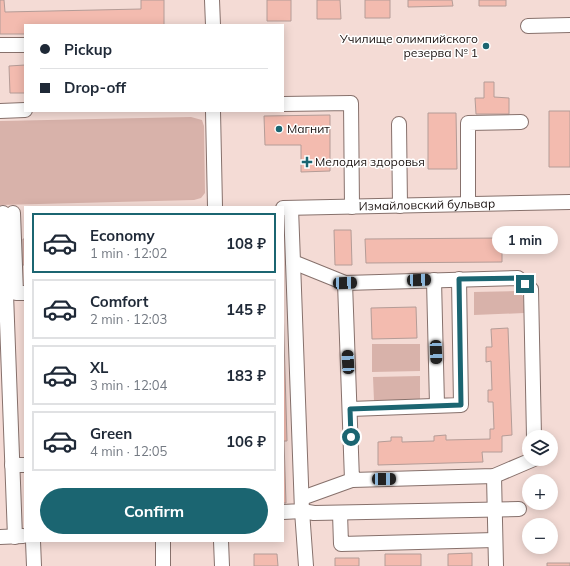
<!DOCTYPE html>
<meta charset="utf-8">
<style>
body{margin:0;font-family:Mulish,sans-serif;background:#f2f2f3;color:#1f2937;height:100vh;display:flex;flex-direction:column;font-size:15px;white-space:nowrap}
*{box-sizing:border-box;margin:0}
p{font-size:13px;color:#747a83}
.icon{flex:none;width:22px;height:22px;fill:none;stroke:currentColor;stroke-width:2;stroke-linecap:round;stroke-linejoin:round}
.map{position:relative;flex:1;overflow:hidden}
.panel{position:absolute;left:24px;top:206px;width:260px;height:336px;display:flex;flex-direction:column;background:#fff;border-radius:0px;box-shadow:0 2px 10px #0003}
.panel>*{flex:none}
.guide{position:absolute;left:24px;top:24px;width:260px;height:88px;border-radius:0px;box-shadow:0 2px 10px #0003;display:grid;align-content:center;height:88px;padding:0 16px;background:#fff}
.buttons{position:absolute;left:522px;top:430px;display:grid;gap:8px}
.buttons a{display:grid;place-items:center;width:36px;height:36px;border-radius:50%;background:#fff;box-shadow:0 2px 10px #0003;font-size:20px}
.end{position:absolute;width:18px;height:18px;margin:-9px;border:5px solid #1b6571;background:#fff;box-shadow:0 0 0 2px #fff}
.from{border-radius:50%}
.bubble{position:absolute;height:28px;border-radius:14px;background:#fff;box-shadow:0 2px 10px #0003;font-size:13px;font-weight:700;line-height:28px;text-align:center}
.car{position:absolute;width:12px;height:24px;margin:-12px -6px;border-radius:5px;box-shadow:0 0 3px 1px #0007;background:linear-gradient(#222 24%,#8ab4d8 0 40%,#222 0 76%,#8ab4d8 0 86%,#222 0)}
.guide b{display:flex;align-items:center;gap:14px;height:38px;font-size:15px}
.guide b+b{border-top:1px solid #e0e1e3}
.guide i{width:10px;height:10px;background:#1f2937}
ul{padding:7px 0 0;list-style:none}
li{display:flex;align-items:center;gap:12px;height:60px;margin:0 8px 6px;padding:0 8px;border:2px solid #e0e1e3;border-radius:0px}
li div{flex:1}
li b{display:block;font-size:15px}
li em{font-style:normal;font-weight:700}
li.selected{border-color:#1b6571}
li>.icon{width:36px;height:36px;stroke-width:1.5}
.cta{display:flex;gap:8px;margin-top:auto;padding:8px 16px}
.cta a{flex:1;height:46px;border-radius:24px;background:#1b6571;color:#fff;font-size:16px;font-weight:700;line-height:46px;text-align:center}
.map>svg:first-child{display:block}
</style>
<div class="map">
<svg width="570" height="566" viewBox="0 0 570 566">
<rect width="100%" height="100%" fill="#f4dbd5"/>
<path fill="#d8b2aa" d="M191,117l11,3 2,6 1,67 -4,5 -7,2 -194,5v-84z
M517,291l6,5 1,17 -50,2v-23z
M372,344h48v27l-48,1z
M420,376v24l-46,1 -1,-24z"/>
<path fill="#f3bbaf" stroke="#b49c97" d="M0,0h4l1,12 136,-3v-9h23v25h-139v9h-25z
M267,0h24v21h-24z
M317,0h23l1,19h-24z
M365,0h25v18h-25z
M408,0h44l1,6 -45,1z
M479,0h27v6h-27z
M25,65v28h-15l-1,-27z
M484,82h10v15l15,1v16h-33l-1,-16h9z
M549,111h21v56h-21z
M428,113h28l1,56h-29z
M330,115v56l-29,1v-27h-36l-1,-29z
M334,230h17l1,35h-17z
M502,238v24l-136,1 -1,-24z
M23,239h2v26h-2z
M283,305l4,136h-3l2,62h-3z
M416,307l1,31 -45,1 -1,-31z
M508,328l4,107 -10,1v16h-20l1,10 -105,3v-23l13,-1v-4h11v5l32,-1v-5l12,-1v5l44,-1v-10h4l-1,-27h-5v-12h4l-1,-29 -5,1v-15h6l-1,-18z
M472,553v13h-24v-12z
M254,554h23l1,12h-24z
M385,554h36v12h-36z
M335,558h24v8h-24z
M547,563h23v3h-23z"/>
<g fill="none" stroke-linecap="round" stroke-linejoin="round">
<g stroke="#87716c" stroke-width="16">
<g id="minor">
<path d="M212,0l1,25"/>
<path d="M528,26l42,-1"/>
<path d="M0,45h25"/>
<path d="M283,104l68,-1 1,104"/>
<path d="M0,111l25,-1"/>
<path d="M213,111l2,96"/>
<path d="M399,124l1,82"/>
<path d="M468,204v-81l53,-1"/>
<path id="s1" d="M283,208l287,-6"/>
<path d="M291,208l2,54 52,21 173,-5 13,11 3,148"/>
<path d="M3,213l12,324"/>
<path d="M13,213l3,80h9"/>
<path d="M434,280l3,125"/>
<path d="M345,283l7,197 142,-4 40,-17"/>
<path d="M350,409l111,-4 -2,-126"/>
<path d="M12,465h13"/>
<path d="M494,476l2,90"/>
<path d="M302,498l50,-18"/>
<path d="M283,512l19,-1 -9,-249"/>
<path d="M340,513l1,31 154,-4"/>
<path d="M0,537l23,-1"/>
<path d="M33,541l1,25"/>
<path d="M163,541v25"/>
<path d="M221,541l1,25"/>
<path d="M306,566l-4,-55 12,2 205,-4"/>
</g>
</g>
<use href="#minor" stroke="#fff" stroke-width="14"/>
</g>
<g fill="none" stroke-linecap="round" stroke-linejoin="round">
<path stroke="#1b6571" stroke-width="5" d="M351,437l-1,-28 111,-4 -2,-126 59,-1 7,6"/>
</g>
<g fill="#1b6571" stroke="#fff" stroke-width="1.5">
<circle cx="486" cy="46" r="4"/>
<circle cx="279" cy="129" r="4"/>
<path d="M305 156h4v4h4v4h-4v4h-4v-4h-4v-4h4z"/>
</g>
<g text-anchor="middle" stroke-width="3" stroke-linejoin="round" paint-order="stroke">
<g font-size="12" fill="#1a1210" stroke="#fff" text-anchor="start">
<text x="478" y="43" text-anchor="end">Училище олимпийского<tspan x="478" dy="14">резерва № 1</tspan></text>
<text x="287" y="133">Магнит</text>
<text x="315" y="166">Мелодия здоровья</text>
</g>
<g font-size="12" fill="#1a1210" stroke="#fff">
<text dy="4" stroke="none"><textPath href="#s1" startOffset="144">Измайловский бульвар</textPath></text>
</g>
</g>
</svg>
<div class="buttons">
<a><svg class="icon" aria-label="layers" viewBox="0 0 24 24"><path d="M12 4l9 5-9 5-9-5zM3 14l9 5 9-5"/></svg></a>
<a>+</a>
<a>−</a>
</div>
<i class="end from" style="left:351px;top:437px"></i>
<i class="end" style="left:525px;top:284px"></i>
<div class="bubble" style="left:492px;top:226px;width:66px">1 min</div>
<i class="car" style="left:419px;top:280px;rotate:88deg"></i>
<i class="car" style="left:345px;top:283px;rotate:88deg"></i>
<i class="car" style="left:436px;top:352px;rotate:178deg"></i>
<i class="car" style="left:348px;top:362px;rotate:357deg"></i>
<i class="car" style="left:384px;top:479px;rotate:89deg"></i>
<div class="guide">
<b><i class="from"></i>Pickup</b>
<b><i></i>Drop-off</b>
</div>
<section class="panel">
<ul>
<li class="selected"><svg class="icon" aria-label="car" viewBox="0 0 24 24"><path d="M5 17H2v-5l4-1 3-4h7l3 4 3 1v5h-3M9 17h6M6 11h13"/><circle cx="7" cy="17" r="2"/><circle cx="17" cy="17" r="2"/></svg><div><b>Economy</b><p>1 min · 12:02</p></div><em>108 ₽</em></li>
<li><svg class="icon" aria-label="car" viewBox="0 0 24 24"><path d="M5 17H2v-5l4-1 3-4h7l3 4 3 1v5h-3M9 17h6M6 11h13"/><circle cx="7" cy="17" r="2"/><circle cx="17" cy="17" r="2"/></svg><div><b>Comfort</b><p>2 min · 12:03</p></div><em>145 ₽</em></li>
<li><svg class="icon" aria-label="car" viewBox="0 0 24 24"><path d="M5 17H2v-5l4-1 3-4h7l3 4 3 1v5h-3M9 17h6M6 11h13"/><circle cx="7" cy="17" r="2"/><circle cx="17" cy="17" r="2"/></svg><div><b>XL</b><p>3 min · 12:04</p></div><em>183 ₽</em></li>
<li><svg class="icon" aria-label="car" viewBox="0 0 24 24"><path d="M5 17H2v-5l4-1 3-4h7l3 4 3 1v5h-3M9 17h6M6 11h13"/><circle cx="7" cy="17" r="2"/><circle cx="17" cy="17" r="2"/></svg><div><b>Green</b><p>4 min · 12:05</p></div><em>106 ₽</em></li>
</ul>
<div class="cta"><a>Confirm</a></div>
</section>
</div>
